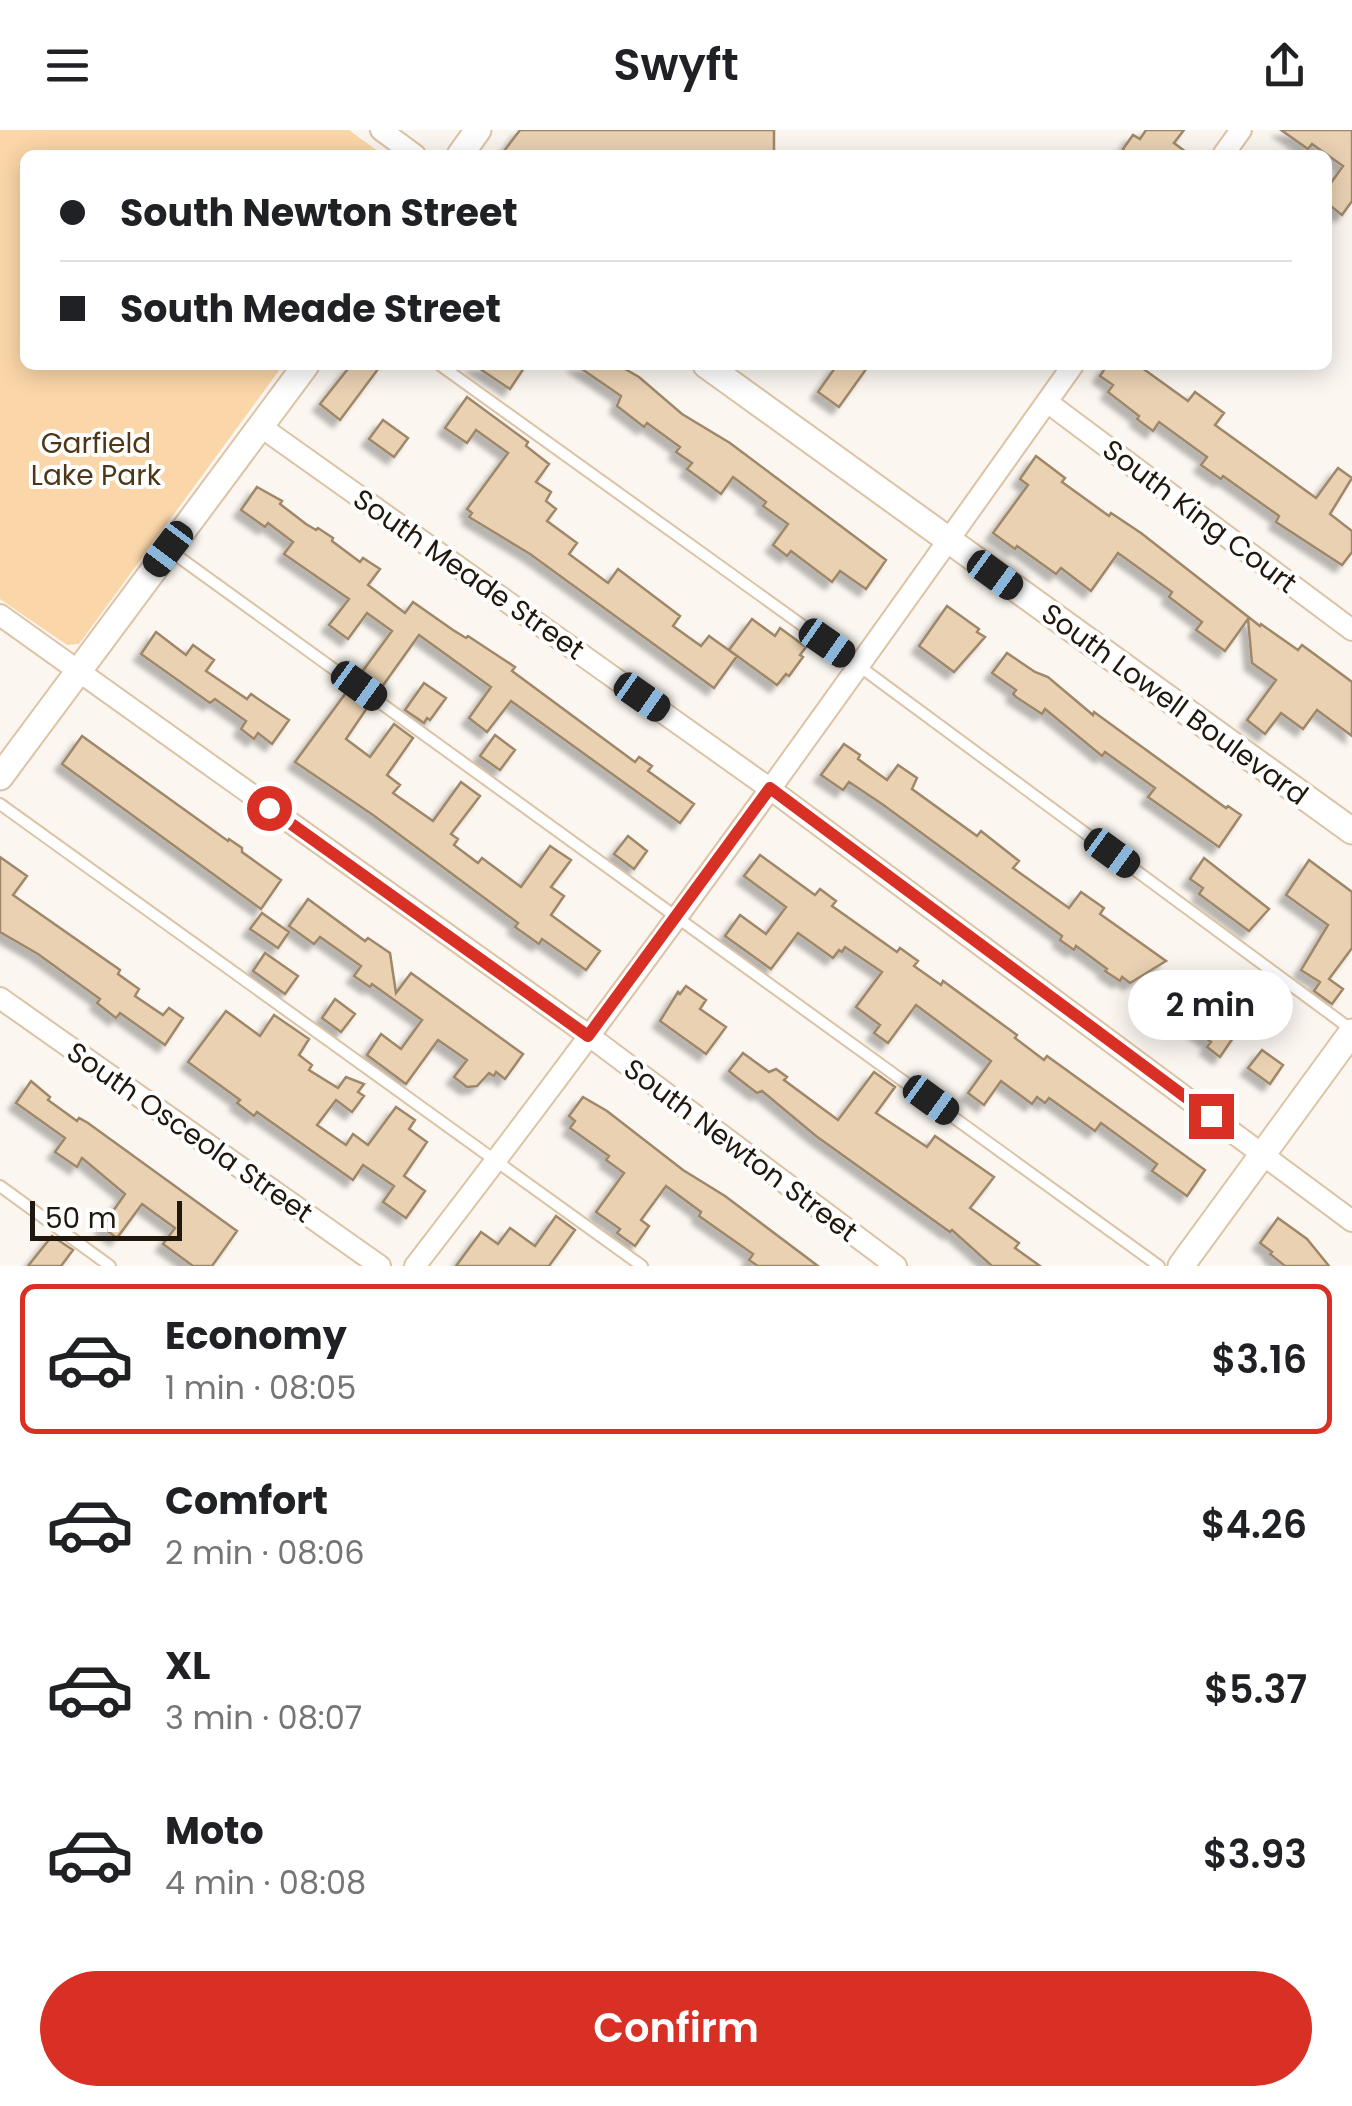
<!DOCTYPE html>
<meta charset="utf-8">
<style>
body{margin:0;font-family:Poppins,sans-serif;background:#f2f2f2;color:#202124;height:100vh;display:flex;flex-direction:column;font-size:38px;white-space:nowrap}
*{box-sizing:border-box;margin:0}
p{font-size:32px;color:#757577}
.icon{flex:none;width:55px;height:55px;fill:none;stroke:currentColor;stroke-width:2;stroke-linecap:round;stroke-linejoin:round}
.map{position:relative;height:1136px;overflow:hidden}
.drawer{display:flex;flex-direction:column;background:#fff;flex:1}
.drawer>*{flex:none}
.hud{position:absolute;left:20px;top:20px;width:1312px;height:220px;border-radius:15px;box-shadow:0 5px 25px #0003;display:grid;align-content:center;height:220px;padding:0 40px;background:#fff}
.scale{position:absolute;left:30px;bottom:25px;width:152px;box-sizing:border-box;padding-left:10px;border:5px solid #21180d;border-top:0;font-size:28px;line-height:35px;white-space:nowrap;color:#21180d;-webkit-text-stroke:8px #fff;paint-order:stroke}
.end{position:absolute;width:45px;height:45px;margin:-22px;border:12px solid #d93025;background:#fff;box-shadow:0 0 0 5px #fff}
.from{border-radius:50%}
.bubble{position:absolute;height:70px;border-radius:35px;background:#fff;box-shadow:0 5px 25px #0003;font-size:32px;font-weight:600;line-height:70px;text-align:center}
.car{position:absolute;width:30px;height:60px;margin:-30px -15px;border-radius:12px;box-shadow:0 0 8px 2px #0007;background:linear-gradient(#222 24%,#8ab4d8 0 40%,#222 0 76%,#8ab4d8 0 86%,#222 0)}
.hud b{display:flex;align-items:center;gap:35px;height:95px;font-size:38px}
.hud b+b{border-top:2px solid #e0e0e0}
.hud i{width:25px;height:25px;background:#202124}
ul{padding:18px 0 0;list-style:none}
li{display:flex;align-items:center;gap:30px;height:150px;margin:0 20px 15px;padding:0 20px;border:5px solid transparent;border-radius:15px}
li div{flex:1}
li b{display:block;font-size:38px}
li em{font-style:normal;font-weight:600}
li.selected{border-color:#d93025}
li>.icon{width:90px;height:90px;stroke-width:1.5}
.action{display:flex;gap:20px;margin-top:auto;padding:20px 40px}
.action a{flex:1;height:115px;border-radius:60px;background:#d93025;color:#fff;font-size:40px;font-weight:600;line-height:115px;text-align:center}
header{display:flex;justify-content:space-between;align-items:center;height:130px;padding:0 40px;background:#fff;font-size:45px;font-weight:600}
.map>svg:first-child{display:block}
</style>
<header><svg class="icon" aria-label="menu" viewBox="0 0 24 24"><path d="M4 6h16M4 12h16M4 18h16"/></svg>Swyft<svg class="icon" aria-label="share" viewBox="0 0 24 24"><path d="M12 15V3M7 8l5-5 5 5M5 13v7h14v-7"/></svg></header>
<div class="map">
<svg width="1352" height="1136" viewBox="0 0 1352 1136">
<defs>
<filter id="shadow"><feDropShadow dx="-7" dy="7" stdDeviation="2.5" flood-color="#0004"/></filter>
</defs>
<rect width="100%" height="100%" fill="#fbf6f0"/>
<path fill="#fbd6a8" d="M0,0h349l34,25h-358v210h258l-204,279 -12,1 -67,-46z"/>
<path fill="#e9d1b2" stroke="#9f886b" stroke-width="2.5" filter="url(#shadow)" d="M520,0h254v25h-273z
M1146,0h38l-10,13 16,12h-62l-5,-6 10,-14 7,4z
M1281,0h71v71l-10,14 -14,-11v-17l15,-21 -31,-22 -4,5z
M351,235h30l-41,55 -20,-16z
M474,235h52l-16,24z
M576,235h42l21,12 43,37 48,29 156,117 -20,29 -26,-18 -8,11 -41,-31 -4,5 -14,-11 15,-21 -25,-18 3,-4 -33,-25 -12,17 -34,-25 5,-6 -16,-11 4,-5 -33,-24 -3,4 -27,-21 4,-10z
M837,235h32l-30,42 -21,-15z
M1107,235h31l50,36 7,-9 29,21 -9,12 101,73 22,-30 14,10 -22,36 22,17v21l-10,13 -66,-43 3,-6 -56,-40 -2,3 -20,-14 6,-8 -48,-35 -6,9 -16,-12 2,-3 -31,-24 5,-7 -13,-9z
M467,267l61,45 -2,4 23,18 -13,18 15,10 -5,9 10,8 -9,12 30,22 -8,11 39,29 10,-14 62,47 -7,10 28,20 8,-10 28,20 -23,32 -184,-134 -61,-37 3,-4 -5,-4 41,-56 -32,-23 -9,13 -22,-15z
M383,290l25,18 -14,19 -25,-18z
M1036,326l29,22 -3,4 47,34 2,-3 30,20 119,93 1,-2 37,26 4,-5 50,37v54l-35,-26 -14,19 -22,-16 -16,21 -18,-14 29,-40 -24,-17 -4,-44 -23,32 -29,-21 6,-8 -33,-25 3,-5 -54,-39 -27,38 -30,-23 -5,6 -39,-28 -2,3 -22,-16 35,-48 -8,-6z
M257,357l25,14 -2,3 26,20 10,6 2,-2 15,10 -1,3 28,21 3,-4 17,11 -12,16 37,28 8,-11 40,28 13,8 2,-2 47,31 -3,4 123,91 4,-5 13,9 -4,5 46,33 -14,19 -169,-122 -24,31 -18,-14 22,-31 -72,-52 -40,56 -20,-15 33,-45 -25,-18 -19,26 -19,-14 20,-26 -65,-45 9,-12 -25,-19 -3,4 -24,-17z
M947,476l32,23 -2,3 8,5 -31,35 -35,-26z
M752,489l23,17 5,-8 26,19 -6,8 3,2 -14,19 -3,-2 -9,11 -48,-35z
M156,502l30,23 7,-10 21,15 -8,11 41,28 4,-5 38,26 -17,24 -14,-11 -4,6 -13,-10 5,-8 -31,-22 -5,4 -69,-49z
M1007,523l28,19 13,5 45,38 1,-3 132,96 2,-2 13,9 -22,32 -71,-50 7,-9 -50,-36 -3,4 -57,-47 -3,5 -26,-17 -3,-3 3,-4 -24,-17z
M424,553l22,15 -16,22 -3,-2 -3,5 -19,-13z
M348,560l21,15 -23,34 24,18 24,-33 19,14 -26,37 13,10 -7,8 40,28 28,-39 19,14 -29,38 7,5 -4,6 24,18 4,-5 39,29 29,-41 21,14 -20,27 13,9 -13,19 49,36 -14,19 -44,-31 -3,5 -24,-17 3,-4 -145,-108 -78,-53z
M495,605l20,15 -15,20 -20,-14z
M82,606l146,105 1,-2 13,9v4l39,28 -20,29 -199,-145z
M844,614l16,11 -2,4 29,21 11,-15 19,13 -5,11 65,47 4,-5 38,30 -6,7 56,40 12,-16 23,16 -4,6 66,47 -36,22 -8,-6 -2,4 -15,-10 2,-2 -31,-23 -2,4 -14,-10 2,-4 -180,-132 -33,-22 -6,8 -22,-15z
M628,706l19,15 -13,18 -20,-15z
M760,725l55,40 5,-6 16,12 -4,5 65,46 3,-4 18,13 -4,5 27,19 2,-4 74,54 -2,3 29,22 3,-4 158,114 -18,26 -35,-25 5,-7 -56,-41 -6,8 -46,-33 -4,5 -8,-6 -5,7 -31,-23 -17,24 -16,-12 23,-32 -75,-56 -28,38 -14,-10 6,-8 -24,-18 26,-35 -37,-25 -3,5 -3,-2 -6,8 -35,-25 -27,36 -46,-33 15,-21 26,19 20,-27 -42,-31z
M0,727l27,19 -14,19 107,75 -2,4 21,15 -4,7 28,19 6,-7 14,10 -18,27 -45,-32 -4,5 -19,-15 3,-4 -62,-45 -38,-22z
M1204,728l65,51 -20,22 -50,-37 4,-6 -13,-9z
M1309,730l43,32v56l-23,31 14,10 -11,15 -18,-13 6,-9 -19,-12 27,-45 -42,-30z
M308,769l57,42 3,-3 22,15 6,40 15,-20 112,81 -18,25 -9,-7 -2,4 -5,-3 -12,13 -10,1 -13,-10 13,-17 -29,-20 -32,44 -39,-29 14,-21 20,15 21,-29 -50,-36 -2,3 -16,-11 7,-10 -41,-29 -6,7 -25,-18z
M262,783l27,19 -11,16 -28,-19z
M265,823l33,23 -13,18 -32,-23z
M1176,846l22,15 -6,8 33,24 13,-18 12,8 -30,44 -13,-10 4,-5 -54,-40z
M686,856l20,14 -6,9 26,18 -20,27 -46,-33 18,-29 2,2z
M335,869l20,15 -14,18 -19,-14z
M226,881l34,25 14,-21 35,24 -10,16 13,10 -3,5 29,18 8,-11 18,7 -6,8 6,4 -12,16 -16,-12 -19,25 29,20 7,-11 15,11 28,-38 19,13 -6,9 18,13 -23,34 21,15 -19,27 -23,-16 11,-16 -31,-21 -10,15 -96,-68 -3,4 -17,-13 3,-3 -52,-38z
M1262,920l21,15 -13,19 -22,-16z
M743,923l26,19 7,-3 11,8 -3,3 54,40 36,-48 21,15 -19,26 51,34 8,-11 59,41 -24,31 49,35 -4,5 25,18h-48l-40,-36 -2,2 -134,-96 -54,-45 -5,2 -22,-17 -6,-5z
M31,951l19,16 -2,3 29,21 2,-3 9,5 149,108 -25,35h-19l-30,-22 12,-16 -33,-24 -25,34 -15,-11 23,-33 -43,-36 -5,9 -22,-15 10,-14 -49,-35z
M583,967l24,14 76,59 42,26 93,70h-60l-9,-6 4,-6 -54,-38 2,-4 -35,-26 -25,34 8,6 -14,20 -18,-13 3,-4 -24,-17 28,-39 -18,-13 3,-4 -39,-28 5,-7 -6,-5z
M556,1086l19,14 -26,36h-93l25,-34 17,12 12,-16 25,18z
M1278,1088l29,21 22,27h-44l-15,-12 2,-2 -12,-9z
M52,1106l21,14 -12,16h-33z"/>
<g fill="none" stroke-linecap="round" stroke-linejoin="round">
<g stroke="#dcc3a5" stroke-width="14">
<path id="service" d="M440,235l419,301 493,364
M169,420l990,716
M0,674l642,462
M0,1056l110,80"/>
</g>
<g stroke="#dcc3a5" stroke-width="24">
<path id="minor" d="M381,0l34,25
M1223,25l18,-25
M1047,272l305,228
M260,296l509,362 583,433
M0,485l588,420 308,231
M0,868l380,268
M415,1136c227,-294 443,-598 658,-901"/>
</g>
<g stroke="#dcc3a5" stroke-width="29">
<path id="tertiary" d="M460,25l18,-25
M706,235l646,466
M0,647l306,-412
M1181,1136l171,-234"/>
</g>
<use href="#service" stroke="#fff" stroke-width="10"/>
<use href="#minor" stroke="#fff" stroke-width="20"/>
<use href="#tertiary" stroke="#fff" stroke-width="25"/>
</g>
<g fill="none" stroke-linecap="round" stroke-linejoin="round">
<path stroke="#d93025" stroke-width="12" d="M269,678l319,228 182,-248 441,328"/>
</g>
<g text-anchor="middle" stroke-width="8" stroke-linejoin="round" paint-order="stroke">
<g font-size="28" fill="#4e3716" stroke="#fff">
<text x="96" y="323">Garfield<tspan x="96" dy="32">Lake Park</tspan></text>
</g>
<g font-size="28" fill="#21180d" stroke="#fff">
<text transform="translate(1200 386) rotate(37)" y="10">South King Court</text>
<text transform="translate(469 444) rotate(35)" y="10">South Meade Street</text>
<text transform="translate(1175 574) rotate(36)" y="10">South Lowell Boulevard</text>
<text transform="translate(190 1002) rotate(35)" y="10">South Osceola Street</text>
<text transform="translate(741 1020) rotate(37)" y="10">South Newton Street</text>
</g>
</g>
</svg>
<div class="scale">50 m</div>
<i class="end from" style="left:269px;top:678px"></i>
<i class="end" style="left:1211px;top:986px"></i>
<div class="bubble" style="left:1128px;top:840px;width:165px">2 min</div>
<i class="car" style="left:168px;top:419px;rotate:217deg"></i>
<i class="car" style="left:995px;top:445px;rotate:126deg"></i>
<i class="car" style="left:827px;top:513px;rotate:125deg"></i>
<i class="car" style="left:359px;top:556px;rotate:126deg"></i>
<i class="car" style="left:642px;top:567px;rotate:125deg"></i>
<i class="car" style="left:1112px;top:723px;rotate:126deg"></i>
<i class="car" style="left:931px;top:970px;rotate:126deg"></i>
<div class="hud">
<b><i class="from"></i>South Newton Street</b>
<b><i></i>South Meade Street</b>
</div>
</div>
<section class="drawer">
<ul>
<li class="selected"><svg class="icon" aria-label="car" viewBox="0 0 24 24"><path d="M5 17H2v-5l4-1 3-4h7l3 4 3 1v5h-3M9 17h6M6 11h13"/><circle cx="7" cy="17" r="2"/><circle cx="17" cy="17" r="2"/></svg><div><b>Economy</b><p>1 min · 08:05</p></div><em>$3.16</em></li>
<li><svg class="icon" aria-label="car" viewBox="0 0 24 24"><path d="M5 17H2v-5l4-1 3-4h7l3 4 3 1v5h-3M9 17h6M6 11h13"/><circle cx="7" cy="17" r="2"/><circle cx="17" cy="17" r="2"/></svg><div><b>Comfort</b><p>2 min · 08:06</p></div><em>$4.26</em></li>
<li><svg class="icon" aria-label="car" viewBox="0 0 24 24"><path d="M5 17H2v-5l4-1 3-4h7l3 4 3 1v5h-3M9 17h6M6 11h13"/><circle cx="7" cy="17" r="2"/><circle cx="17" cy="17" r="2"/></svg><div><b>XL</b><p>3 min · 08:07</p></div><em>$5.37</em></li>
<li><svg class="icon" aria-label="car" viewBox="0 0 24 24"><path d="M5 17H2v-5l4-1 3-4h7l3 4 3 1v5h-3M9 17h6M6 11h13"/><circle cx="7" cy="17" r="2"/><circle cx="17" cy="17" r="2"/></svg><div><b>Moto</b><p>4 min · 08:08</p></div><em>$3.93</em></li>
</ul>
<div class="action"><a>Confirm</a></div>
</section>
